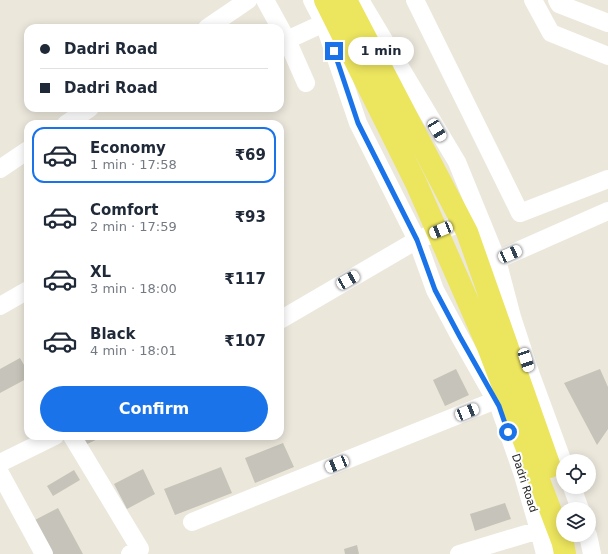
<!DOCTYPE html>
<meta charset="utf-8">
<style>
body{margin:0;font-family:"DejaVu Sans",sans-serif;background:#f2f2f3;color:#1f2937;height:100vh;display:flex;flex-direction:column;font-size:15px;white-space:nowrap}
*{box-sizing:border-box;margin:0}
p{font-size:13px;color:#747a83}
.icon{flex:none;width:22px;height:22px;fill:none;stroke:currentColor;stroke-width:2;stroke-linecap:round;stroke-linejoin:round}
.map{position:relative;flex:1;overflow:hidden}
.side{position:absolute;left:24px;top:120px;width:260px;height:320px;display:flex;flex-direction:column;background:#fff;border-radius:12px;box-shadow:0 2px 10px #0003}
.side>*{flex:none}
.hud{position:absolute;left:24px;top:24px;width:260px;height:88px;border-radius:12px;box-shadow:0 2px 10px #0003;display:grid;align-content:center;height:88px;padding:0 16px;background:#fff}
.tools{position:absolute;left:556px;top:454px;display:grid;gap:8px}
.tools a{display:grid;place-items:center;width:40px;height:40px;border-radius:50%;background:#fff;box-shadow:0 2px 10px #0003;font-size:20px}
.end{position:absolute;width:18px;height:18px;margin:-9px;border:5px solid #1a73e8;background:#fff;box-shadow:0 0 0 2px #fff}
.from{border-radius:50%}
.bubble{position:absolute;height:28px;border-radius:14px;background:#fff;box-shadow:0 2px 10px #0003;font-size:13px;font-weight:800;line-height:28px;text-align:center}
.car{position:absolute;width:12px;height:24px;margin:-12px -6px;border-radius:5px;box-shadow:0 0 3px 1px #0007;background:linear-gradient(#fff 24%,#345 0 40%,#fff 0 76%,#345 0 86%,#fff 0)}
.hud b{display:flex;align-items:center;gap:14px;height:38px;font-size:15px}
.hud b+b{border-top:1px solid #e0e1e3}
.hud i{width:10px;height:10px;background:#1f2937}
ul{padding:7px 0 0;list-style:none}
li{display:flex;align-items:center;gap:12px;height:56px;margin:0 8px 6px;padding:0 8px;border:2px solid transparent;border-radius:12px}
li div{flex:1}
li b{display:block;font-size:15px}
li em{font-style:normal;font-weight:800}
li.current{border-color:#1a73e8}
li>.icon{width:36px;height:36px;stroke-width:1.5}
.action{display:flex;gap:8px;margin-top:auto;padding:8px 16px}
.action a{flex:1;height:46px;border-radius:24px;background:#1a73e8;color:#fff;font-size:16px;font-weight:800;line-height:46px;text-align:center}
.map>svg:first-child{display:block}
</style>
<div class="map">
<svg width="608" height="554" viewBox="0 0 608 554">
<rect width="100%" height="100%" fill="#ebe7db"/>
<path fill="#c6c3ba" d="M20,358l8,14v6l-28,15v-24z
M456,369l13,26 -24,11 -12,-26z
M600,369l8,18v42l-11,16 -33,-62z
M79,436h25l-21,10z
M283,443l11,24 -39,16 -10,-25z
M221,467l11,26 -57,22 -11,-26z
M143,469l12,25 -28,15 -13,-25z
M74,470l6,10 -27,16 -6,-10z
M505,503l6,16 -36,12 -5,-17z
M58,508l25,46h-35l-17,-32z
M357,545l2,9h-14l-1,-5z"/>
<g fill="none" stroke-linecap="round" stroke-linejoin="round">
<path stroke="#fff" stroke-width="18" d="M265,0l22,40 19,43
M312,0l12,23 34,100 59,117 18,50 25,47 39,69 23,66 17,58 6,24
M360,0l97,162 40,98 15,57 19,58 32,87
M415,0l105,213 88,-34
M533,0l18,33 57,23
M557,0l2,4 49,19
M207,28l41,-28
M287,40l37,-17
M66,124l24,-16
M0,169l28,-19
M497,260l111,-49
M0,306l28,-16
M280,320l137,-80 56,-22
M72,436l68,113 -10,5
M0,463l55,-27
M0,473l44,81
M572,487l8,22
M192,522l304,-122
M588,535l4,19
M459,554l80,-24"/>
<path stroke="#ece55e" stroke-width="22" d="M325,0l91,183 72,164 75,196 2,11
M346,0l121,232 83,235"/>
</g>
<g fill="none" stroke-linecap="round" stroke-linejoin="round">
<path stroke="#1a73e8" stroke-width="5" d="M334,51l24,72 59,117 18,50 25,47 39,69 9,26"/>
</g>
<g text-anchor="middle" stroke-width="4" stroke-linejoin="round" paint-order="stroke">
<g font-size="11" fill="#292929" stroke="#fff">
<text transform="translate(525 483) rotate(72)" y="4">Dadri Road</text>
</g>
</g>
</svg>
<div class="tools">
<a><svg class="icon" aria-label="locate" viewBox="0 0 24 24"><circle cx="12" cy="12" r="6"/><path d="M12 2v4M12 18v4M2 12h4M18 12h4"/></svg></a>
<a><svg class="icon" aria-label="layers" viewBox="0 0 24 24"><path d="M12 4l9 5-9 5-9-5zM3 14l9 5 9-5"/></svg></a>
</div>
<i class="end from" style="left:508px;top:432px"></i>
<i class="end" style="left:334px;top:51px"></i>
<div class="bubble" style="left:348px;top:37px;width:66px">1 min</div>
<i class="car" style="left:437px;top:130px;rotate:149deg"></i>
<i class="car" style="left:441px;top:230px;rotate:248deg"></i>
<i class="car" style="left:510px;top:254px;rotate:66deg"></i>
<i class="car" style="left:348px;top:280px;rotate:60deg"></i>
<i class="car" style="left:526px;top:360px;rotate:162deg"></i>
<i class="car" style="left:467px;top:412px;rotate:68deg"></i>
<i class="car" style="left:337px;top:464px;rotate:248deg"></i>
<div class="hud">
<b><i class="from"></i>Dadri Road</b>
<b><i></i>Dadri Road</b>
</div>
<section class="side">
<ul>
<li class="current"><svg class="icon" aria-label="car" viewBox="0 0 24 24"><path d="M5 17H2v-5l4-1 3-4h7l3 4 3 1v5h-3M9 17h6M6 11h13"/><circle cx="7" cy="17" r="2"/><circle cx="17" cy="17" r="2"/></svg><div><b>Economy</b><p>1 min · 17:58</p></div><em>₹69</em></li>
<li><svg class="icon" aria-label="car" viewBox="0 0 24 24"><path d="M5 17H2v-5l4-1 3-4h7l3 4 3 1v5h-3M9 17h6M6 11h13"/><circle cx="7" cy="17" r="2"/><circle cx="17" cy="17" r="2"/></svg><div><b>Comfort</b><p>2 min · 17:59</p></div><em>₹93</em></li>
<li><svg class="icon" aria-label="car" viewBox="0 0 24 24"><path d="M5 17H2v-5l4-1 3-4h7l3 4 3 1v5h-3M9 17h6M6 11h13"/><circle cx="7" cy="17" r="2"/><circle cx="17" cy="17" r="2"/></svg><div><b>XL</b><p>3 min · 18:00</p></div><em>₹117</em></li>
<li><svg class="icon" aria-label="car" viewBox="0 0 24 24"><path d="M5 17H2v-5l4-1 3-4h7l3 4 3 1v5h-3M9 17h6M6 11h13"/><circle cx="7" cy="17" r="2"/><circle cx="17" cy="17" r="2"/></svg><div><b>Black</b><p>4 min · 18:01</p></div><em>₹107</em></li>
</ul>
<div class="action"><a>Confirm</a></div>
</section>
</div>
